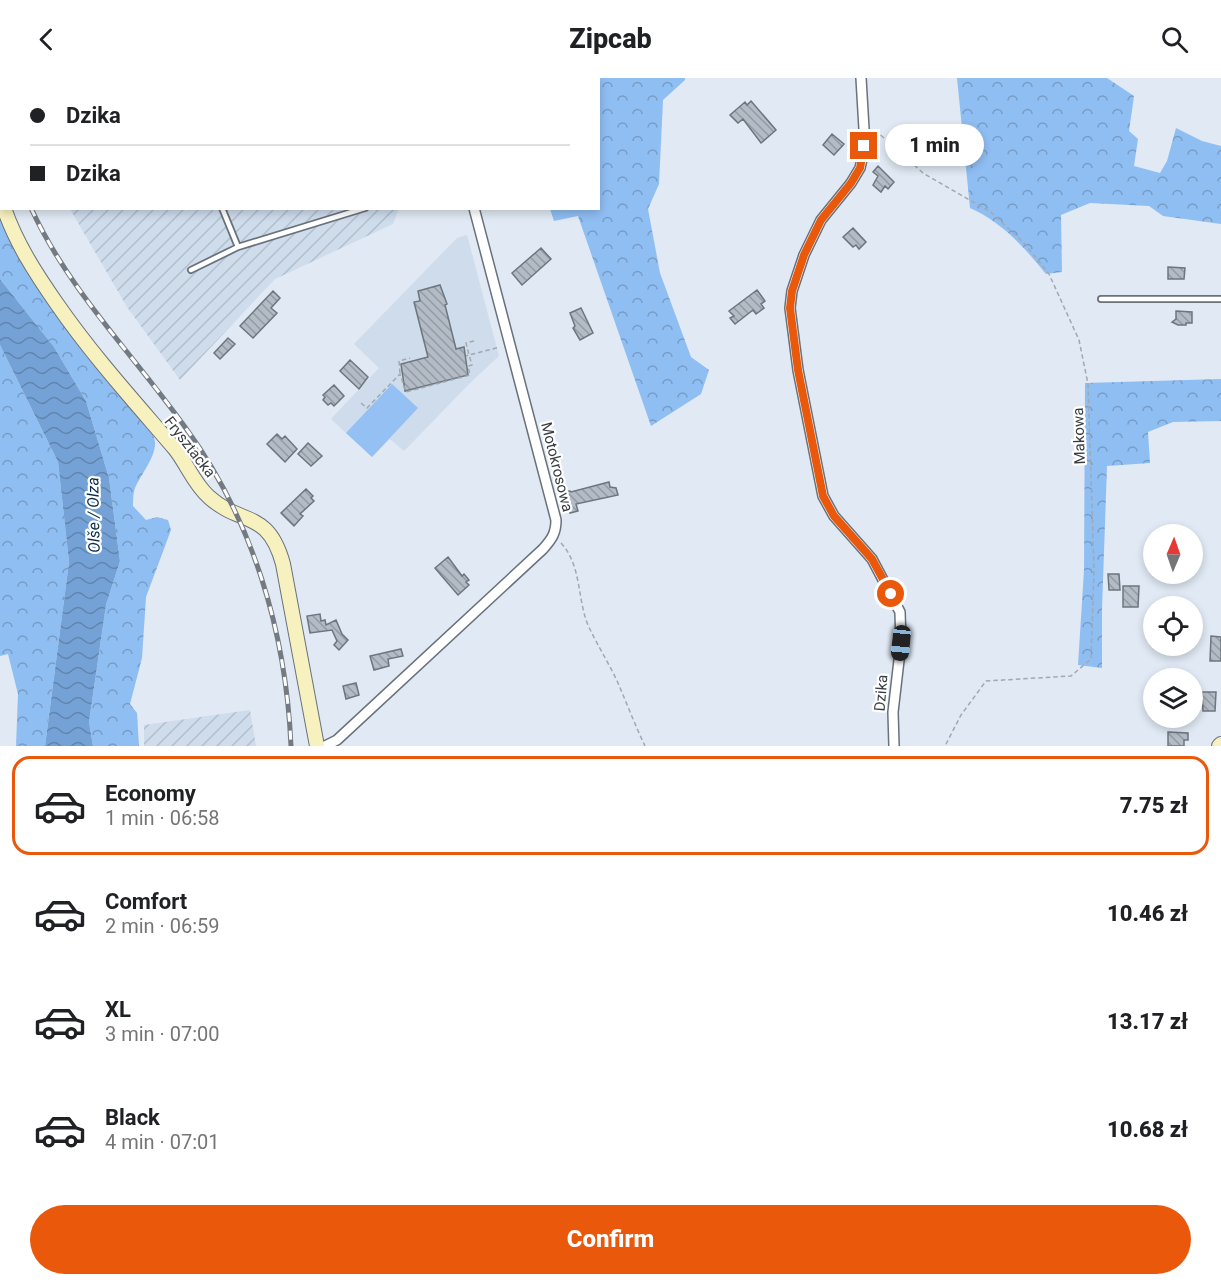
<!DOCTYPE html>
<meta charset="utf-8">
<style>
body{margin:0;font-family:Roboto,sans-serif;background:#f2f2f2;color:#202124;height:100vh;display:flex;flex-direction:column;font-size:22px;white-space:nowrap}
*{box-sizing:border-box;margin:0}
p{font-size:20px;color:#757577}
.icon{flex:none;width:33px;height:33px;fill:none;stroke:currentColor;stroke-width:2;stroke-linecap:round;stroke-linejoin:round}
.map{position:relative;height:668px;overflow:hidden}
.side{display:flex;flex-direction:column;background:#fff;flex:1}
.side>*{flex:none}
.top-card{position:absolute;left:0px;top:0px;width:600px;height:132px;box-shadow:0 3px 9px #0003;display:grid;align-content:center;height:132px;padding:0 30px;background:#fff}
.needle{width:39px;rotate:2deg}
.buttons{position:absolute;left:1143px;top:446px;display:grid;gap:12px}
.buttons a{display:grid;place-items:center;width:60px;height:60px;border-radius:50%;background:#fff;box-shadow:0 3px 9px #0003;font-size:30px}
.end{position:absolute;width:27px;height:27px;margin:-14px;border:8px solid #ea580c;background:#fff;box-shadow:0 0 0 3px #fff}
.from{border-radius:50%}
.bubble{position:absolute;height:42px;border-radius:21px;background:#fff;box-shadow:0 3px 9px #0003;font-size:20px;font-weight:800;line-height:42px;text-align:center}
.car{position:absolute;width:18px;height:36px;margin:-18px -9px;border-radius:8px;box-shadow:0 0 4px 2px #0007;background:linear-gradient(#222 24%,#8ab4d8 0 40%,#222 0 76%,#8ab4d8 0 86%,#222 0)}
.top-card b{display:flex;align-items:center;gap:21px;height:57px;font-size:22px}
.top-card b+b{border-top:2px solid #e0e0e0}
.top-card i{width:15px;height:15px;background:#202124}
ul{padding:10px 0 0;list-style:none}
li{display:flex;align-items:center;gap:18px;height:99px;margin:0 12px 9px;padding:0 18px;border:3px solid transparent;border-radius:18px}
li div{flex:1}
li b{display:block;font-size:22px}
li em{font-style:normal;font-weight:800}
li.on{border-color:#ea580c}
li>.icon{width:54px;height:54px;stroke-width:1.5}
.action{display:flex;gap:12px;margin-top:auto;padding:12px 30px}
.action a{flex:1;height:69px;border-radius:36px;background:#ea580c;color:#fff;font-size:24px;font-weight:800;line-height:69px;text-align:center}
header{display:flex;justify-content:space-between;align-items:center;height:78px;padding:0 30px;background:#fff;font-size:27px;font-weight:800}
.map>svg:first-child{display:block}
</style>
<header><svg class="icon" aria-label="back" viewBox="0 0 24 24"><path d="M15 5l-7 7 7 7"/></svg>Zipcab<svg class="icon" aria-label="search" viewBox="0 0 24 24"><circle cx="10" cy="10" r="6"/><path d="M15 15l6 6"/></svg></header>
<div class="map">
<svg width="1221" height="668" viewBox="0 0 1221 668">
<defs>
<pattern id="industrial-furrows" width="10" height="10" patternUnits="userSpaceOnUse" patternTransform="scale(1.5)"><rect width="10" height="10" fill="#cedcec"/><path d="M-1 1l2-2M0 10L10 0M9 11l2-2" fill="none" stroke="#b2becb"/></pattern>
<pattern id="forest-crowns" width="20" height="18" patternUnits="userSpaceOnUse" patternTransform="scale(1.5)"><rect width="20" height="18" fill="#8fbef3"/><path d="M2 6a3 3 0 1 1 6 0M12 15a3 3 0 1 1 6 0" fill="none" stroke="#769cc6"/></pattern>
<pattern id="water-waves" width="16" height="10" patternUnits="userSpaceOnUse" patternTransform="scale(1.5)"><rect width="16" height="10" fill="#74a2d6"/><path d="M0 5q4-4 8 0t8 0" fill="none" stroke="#6085af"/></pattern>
<pattern id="building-back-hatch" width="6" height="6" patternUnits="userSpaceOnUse" patternTransform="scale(1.5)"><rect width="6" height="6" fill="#b3bcc6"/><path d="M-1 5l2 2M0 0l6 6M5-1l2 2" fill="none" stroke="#939aa2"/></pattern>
</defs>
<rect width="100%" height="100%" fill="#e0e9f4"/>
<path fill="#cedcec" d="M467,157l32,121 -29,27 -66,68 -14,-12 -18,18 -41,-38 48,-51 -25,-24 103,-106z"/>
<path fill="url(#industrial-furrows)" d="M22,0h408v1l-407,1z
M399,130l-6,16 -118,55 -95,101 -53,-73 -57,-98z
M250,632l6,36h-112v-21z"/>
<path fill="#94c0f3" d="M392,306l26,24 -46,49 -26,-24z"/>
<path fill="url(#forest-crowns)" d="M445,0h240v2l-22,20 -4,84 -11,25 12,64 31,84 18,13 -8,24 -50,32 -73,-210 -24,5 -4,-12 48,-1v-128z
M957,0h150l27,18 -5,35 9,8 -4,27 26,7 7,-12 9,-33 26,13 19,5v78l-58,-8 -14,-10 -59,-3 -29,12 1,57 -16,2c-21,-26 -44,-52 -76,-66z
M0,138c32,61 67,120 113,173 12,14 40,35 42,53 1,15 -14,32 -20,46 -2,6 -2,12 -2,18l13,14 11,-3 11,3 3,10 -25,67 -4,61 -12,46 7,9 2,33h-46l-4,-24 17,-117 14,-44 -11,-83 -23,-77 -32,-54 -54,-68z
M0,267l58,117 11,100 -24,184h-29l2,-52 -10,-40 -8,2z
M1221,301v42l-48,1 -25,10 2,31 -43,3 -5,143v59l-24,-3 6,-95 1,-187z"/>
<path fill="url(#water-waves)" d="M0,201l54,68 32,54 23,77 11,83 -14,44 -17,117 4,24h-48l24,-184 -11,-100 -58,-117z"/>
<path fill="url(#building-back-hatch)" stroke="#6d757e" stroke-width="1.5" d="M751,23l25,29 -15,13 -18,-24 -5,4 -8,-8 15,-13 2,3z
M832,56l12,10 -10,11 -11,-10z
M878,88l16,16 -6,7 -3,-3 -4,6 -8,-7 5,-9 -5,-4z
M853,150l13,14 -7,7 -3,-4 -3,2 -10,-10z
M541,170l10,11 -29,26 -10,-12z
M1168,189l17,1 -1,11h-16z
M440,207l7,19 -2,1 11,44 8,-2 4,28 -63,16 -4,-27 27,-7 -14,-55 6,-1 -2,-10z
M757,212l8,11 -4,3 3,4 -8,6 -3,-4 -18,14 -5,-6 4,-2 -5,-5z
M273,213l7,7 -9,10 6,5 -24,25 -13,-12z
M581,230l12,25 -13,7 -7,-12 2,-2 -5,-13z
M1176,233l16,1v11h-6v2h-8l-6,-3 4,-3z
M228,260l7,6 -15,15 -6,-6z
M350,282l18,17 -9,12 -19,-18z
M334,307l10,11 -10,10 -3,-3 -3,2 -5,-5 2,-3 -2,-2z
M277,356l5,5 3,-3 12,13 -12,13 -18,-18z
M308,365l14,13 -11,10 -13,-12z
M609,404l1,5 6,1 2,7 -42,9 2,7 -8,2 -2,-7 -3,1 -3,-15 8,-1 1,1z
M306,411l7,7 -2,2 3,3 -14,13 3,2 -9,10 -13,-13z
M448,479l14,19 2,-2 5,6 -3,2 3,3 -11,10 -23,-27z
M1108,496h11l1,16h-11z
M1123,508h16l-1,21h-15z
M320,536l1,7 4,-1 1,5 10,-5 6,14 6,6 -9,10 -5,-5 3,-4 -5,-11 -22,3 -3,-17z
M1211,558l10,1v24h-11z
M401,571l2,7 -15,3 1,7 -15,4 -4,-14z
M356,605l3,12 -13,4 -3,-13z
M1202,614h14l-1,19h-12z
M1168,654l20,1v7h-4v6h-16z"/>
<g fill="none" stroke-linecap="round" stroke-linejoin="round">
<g stroke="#69727b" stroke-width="8">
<path id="lane" d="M185,0v2
M345,0l1,2
M434,0l1,2
M222,130l16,39
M191,192l47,-23 127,-39
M1101,221h120"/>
</g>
<g stroke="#69727b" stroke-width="12">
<path id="street" d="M861,0l4,68 -5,22 -9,15 -30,37 -17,35 -12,36 -2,17 8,62 25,126 11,20 38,43 28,53 1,31 -8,69 1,34
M325,668l12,-6 206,-191c9,-10 13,-16 13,-29l-82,-312"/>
</g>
<g stroke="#69727b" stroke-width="16">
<path id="secondary" d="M4,130c12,35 32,66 53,96 36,52 77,97 118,145 12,15 19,35 34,48 32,29 59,12 74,67l34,182
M1219,668l2,-2"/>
</g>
<path stroke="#a1a8b0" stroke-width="1.5" stroke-dasharray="4.5 3" stroke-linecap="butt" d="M875,52l48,43 69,40 33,31 24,30 30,66 9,44 6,186 -3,89 -20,17 -85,5 -25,34 -16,31
M474,263l-8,2 3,12 31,-8
M400,295l-1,-12 11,-3
M361,325l6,5 33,-34 6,18 64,-17 -2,-9 4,-1 -3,-10 -3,1
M561,465c21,23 16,56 27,82 9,20 21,38 30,58 9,21 17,42 27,63"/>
<use href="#lane" stroke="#fff" stroke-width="4.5"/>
<use href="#street" stroke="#fff" stroke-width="9"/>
<use href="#secondary" stroke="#f7f1c0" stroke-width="14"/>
<g stroke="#747a81" stroke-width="5">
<path id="rail" d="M0,50l2,4
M31,130c38,83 102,146 154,219 68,93 101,205 106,319"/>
</g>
<use href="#rail" stroke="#fff" stroke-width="3" stroke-dasharray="9" stroke-linecap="butt"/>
</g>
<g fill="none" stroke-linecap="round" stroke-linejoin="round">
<path stroke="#ea580c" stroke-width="8" d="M864,68l-4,22 -9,15 -30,37 -17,35 -12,36 -2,17 8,62 25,126 11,20 38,43 19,35"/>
</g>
<g text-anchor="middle" stroke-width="4.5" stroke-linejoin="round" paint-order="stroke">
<g font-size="15" fill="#383c40" stroke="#fff">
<text transform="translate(1079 358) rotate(-92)" y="5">Makowa</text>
<text transform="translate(190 369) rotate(52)" y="5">Frysztacka</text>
<text transform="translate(557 389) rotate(76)" y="5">Motokrosowa</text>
<text transform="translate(881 615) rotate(-85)" y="5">Dzika</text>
</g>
<g font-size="16" font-style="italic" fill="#0a2c4d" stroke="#fff">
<text transform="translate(93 437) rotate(-91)" y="6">Olše / Olza</text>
</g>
</g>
</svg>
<div class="buttons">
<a><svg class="needle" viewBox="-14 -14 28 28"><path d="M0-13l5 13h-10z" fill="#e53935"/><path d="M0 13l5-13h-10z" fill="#757577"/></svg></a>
<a><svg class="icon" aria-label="locate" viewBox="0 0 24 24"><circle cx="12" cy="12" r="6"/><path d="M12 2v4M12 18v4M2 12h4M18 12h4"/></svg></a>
<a><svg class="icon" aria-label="layers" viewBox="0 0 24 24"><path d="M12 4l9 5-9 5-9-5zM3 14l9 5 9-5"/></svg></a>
</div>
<i class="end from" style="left:891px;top:516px"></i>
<i class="end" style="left:864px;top:68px"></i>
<div class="bubble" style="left:885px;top:46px;width:99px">1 min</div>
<i class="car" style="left:901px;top:565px;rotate:186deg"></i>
<div class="top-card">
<b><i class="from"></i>Dzika</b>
<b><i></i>Dzika</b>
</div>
</div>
<section class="side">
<ul>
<li class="on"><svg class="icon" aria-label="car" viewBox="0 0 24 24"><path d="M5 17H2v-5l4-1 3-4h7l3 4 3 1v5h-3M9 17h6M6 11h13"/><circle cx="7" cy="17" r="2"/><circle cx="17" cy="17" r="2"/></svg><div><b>Economy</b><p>1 min · 06:58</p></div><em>7.75 zł</em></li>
<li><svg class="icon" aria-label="car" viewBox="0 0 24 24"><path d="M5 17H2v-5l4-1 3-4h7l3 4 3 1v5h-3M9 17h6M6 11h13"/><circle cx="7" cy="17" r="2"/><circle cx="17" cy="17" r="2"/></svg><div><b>Comfort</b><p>2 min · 06:59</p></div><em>10.46 zł</em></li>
<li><svg class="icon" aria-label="car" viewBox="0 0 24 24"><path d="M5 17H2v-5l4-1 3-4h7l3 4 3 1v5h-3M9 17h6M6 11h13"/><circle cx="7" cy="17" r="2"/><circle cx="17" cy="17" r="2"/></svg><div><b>XL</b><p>3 min · 07:00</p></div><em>13.17 zł</em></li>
<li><svg class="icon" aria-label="car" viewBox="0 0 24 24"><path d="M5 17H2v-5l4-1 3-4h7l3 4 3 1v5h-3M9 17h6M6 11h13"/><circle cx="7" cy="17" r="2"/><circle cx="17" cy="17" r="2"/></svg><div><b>Black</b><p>4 min · 07:01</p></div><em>10.68 zł</em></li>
</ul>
<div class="action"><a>Confirm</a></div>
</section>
